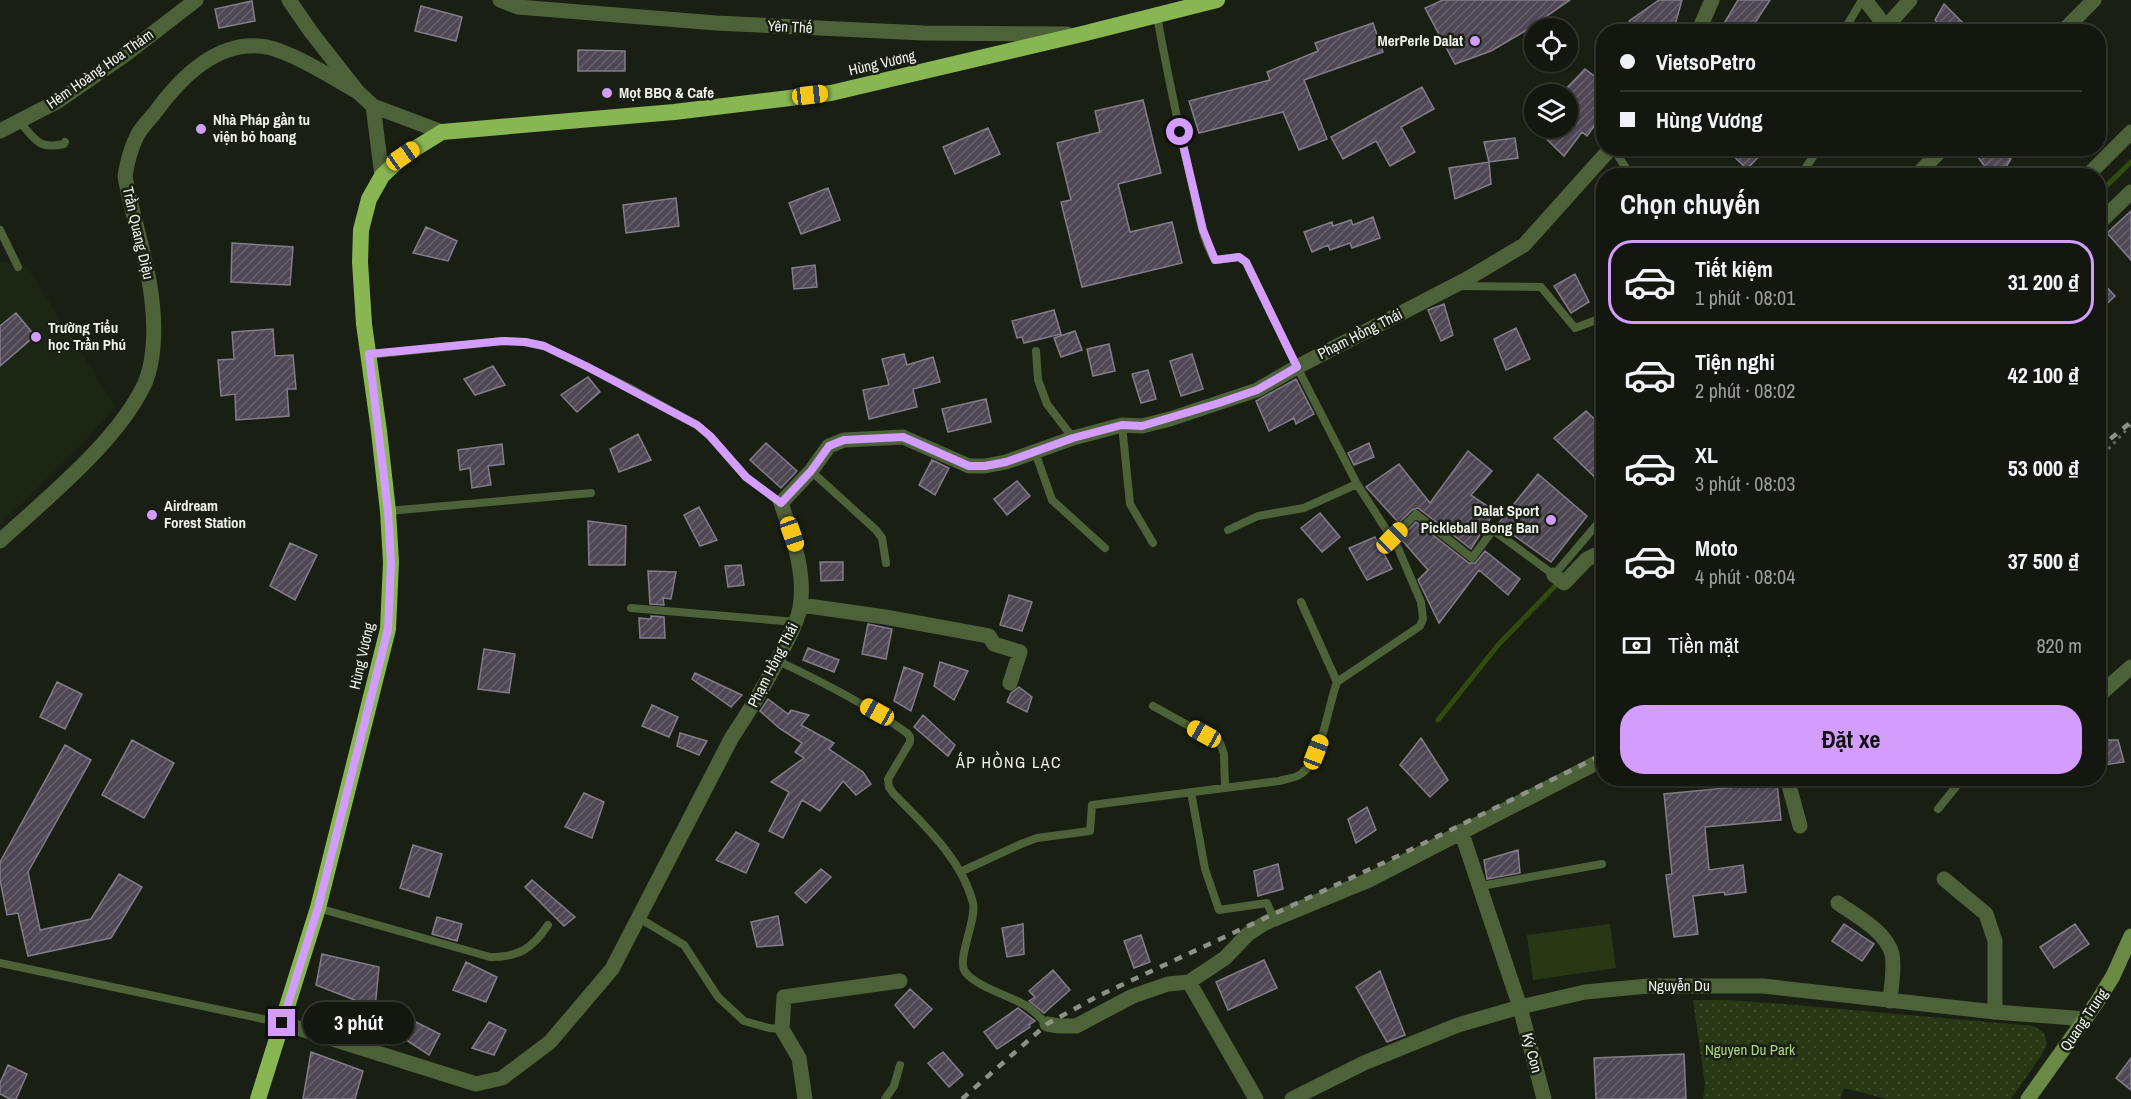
<!DOCTYPE html>
<html lang="vi">
<meta charset="utf-8">
<style>
body{margin:0;font-family:"Archivo Narrow",sans-serif;background:#1d2018;color:#f1f3f6;height:100vh;display:flex;flex-direction:column;font-size:22px;white-space:nowrap}
*{box-sizing:border-box;margin:0}
p{font-size:20px;color:#9d9f9e}
.icon{flex:none;width:33px;height:33px;fill:none;stroke:currentColor;stroke-width:2;stroke-linecap:round;stroke-linejoin:round}
.map{position:relative;flex:1;overflow:hidden}
.sheet{position:absolute;left:1596px;top:168px;width:510px;height:618px;display:flex;flex-direction:column;background:#14170f;border-radius:24px;box-shadow:0 2px 4px #0004,0 0 0 2px #33362f}
.sheet>*{flex:none}
.top-card{position:absolute;left:1596px;top:24px;width:510px;height:132px;border-radius:24px;box-shadow:0 2px 4px #0004,0 0 0 2px #33362f;display:grid;align-content:center;height:132px;padding:0 24px;background:#14170f}
.controls{position:absolute;left:1524px;top:18px;display:grid;gap:12px}
.controls a{display:grid;place-items:center;width:54px;height:54px;border-radius:50%;background:#14170f;box-shadow:0 2px 4px #0004,0 0 0 2px #33362f;font-size:30px}
.end{position:absolute;width:27px;height:27px;margin:-14px;border:8px solid #d29dfd;background:#111;box-shadow:0 0 0 3px #111}
.from{border-radius:50%}
.bubble{position:absolute;height:42px;border-radius:21px;background:#14170f;box-shadow:0 2px 4px #0004,0 0 0 2px #33362f;font-size:20px;font-weight:700;line-height:42px;text-align:center}
.car{position:absolute;width:18px;height:36px;margin:-18px -9px;border-radius:8px;box-shadow:0 0 4px 2px #0007;background:linear-gradient(#f5c518 24%,#345 0 40%,#f5c518 0 76%,#345 0 86%,#f5c518 0)}
.top-card b{display:flex;align-items:center;gap:21px;height:57px;font-size:22px}
.top-card b+b{border-top:2px solid #33362f}
.top-card i{width:15px;height:15px;background:#f1f3f6}
ul{padding:0;list-style:none}
li{display:flex;align-items:center;gap:18px;height:84px;margin:0 12px 9px;padding:0 12px;border:3px solid transparent;border-radius:24px}
li div{flex:1}
li b{display:block;font-size:22px}
li em{font-style:normal;font-weight:700}
li.selected{border-color:#d29dfd}
li>.icon{width:54px;height:54px;stroke-width:1.5}
h2{padding:0 24px;font-size:27px;line-height:72px}
.pay{display:flex;align-items:center;gap:15px;height:66px;padding:0 24px;font-size:22px}
.pay p{margin-inline-start:auto}
.cta{display:flex;gap:12px;margin-top:auto;padding:12px 24px}
.cta a{flex:1;height:69px;border-radius:24px;background:#d29dfd;color:#111;font-size:24px;font-weight:700;line-height:69px;text-align:center}
.map>svg:first-child{display:block}
</style>
<div class="map">
<svg width="2131" height="1099" viewBox="0 0 2131 1099">
<defs>
<pattern id="green-dots" width="8" height="8" patternUnits="userSpaceOnUse" patternTransform="scale(1.5)"><rect width="8" height="8" fill="#283815"/><path d="M2 2h.1M6 6h.1" fill="none" stroke="#3d4c2c" stroke-width="1.8" stroke-linecap="round"/></pattern>
<pattern id="building-hatch" width="6" height="6" patternUnits="userSpaceOnUse" patternTransform="scale(1.5)"><rect width="6" height="6" fill="#4e4754"/><path d="M-1 1l2-2M0 6l6-6M5 7l2-2" fill="none" stroke="#68626d"/></pattern>
</defs>
<rect width="100%" height="100%" fill="#1a1f14"/>
<path fill="#1d2615" d="M0,262l27,5 88,139 -27,32 -88,87z"/>
<path fill="url(#green-dots)" d="M1693,1000h35l56,4 249,22 11,7 3,11 -6,12 -30,43h-124l-43,-11 -4,11h-137l2,-15z"/>
<path fill="#283815" d="M1610,924l6,44 -83,12 -6,-45z"/>
<g fill="none" stroke-linecap="round" stroke-linejoin="round">
<path stroke="#314a0e" stroke-width="5" d="M2098,194l33,-32
M1438,720l61,-76 60,-62"/>
</g>
<path fill="url(#building-hatch)" stroke="#837c8a" stroke-width="1.5" d="M1443,0h127l-45,31 -34,20 -36,13 -30,-56z
M1659,0h23l-9,32h-40l-4,-11z
M1738,0h32l-21,32h-30z
M252,1l3,20 -36,7 -4,-19z
M1944,4l28,28h-25l-12,-12z
M421,6l41,11 -6,24 -41,-10z
M1373,23l10,29 -79,28 23,59 -28,11 -16,-38 -84,21 -10,-32 81,-21 -3,-8 51,-21 -3,-8z
M578,50l47,1v20h-47z
M1585,69l19,14v30l-17,23 -5,-4 -18,24 -29,-28h33v-34h-7z
M1422,87l12,22 -33,18 14,25 -25,14 -14,-25 -33,18 -12,-22z
M1143,100l18,73 -43,11 12,48 42,-10 10,41 -100,24 -21,-85 10,-2 -14,-57 43,-11 -5,-21z
M988,128l12,26 -45,20 -12,-27z
M1515,138l3,20 -29,4 -5,-20z
M1725,148h42l-20,21z
M1971,148h22l18,11 -11,17h-8z
M1489,162l2,22 -36,15 -6,-31z
M828,188l12,32 -39,14 -12,-31z
M676,198l3,28 -53,7 -3,-28z
M2131,211v49l-24,-27z
M1373,217l7,21 -28,10 -2,-5 -20,7 -2,-5 -16,7 -8,-20 28,-10 1,4 18,-6 2,5z
M426,227l31,14 -9,20 -35,-8z
M232,243l61,4 -3,38 -59,-3z
M815,265l2,22 -23,2 -2,-21z
M1575,274l14,28 -18,11 -17,-27z
M2098,278l17,18 -17,16z
M1444,304l9,31 -12,6 -13,-31z
M1054,310l7,24 -37,9 -2,-6 -5,1 -5,-17z
M16,313l19,23 -35,30v-40z
M1516,328l14,31 -24,11 -12,-31z
M273,329l2,27 18,-1 3,34h-9l2,27 -53,4 -1,-26 -14,2 -3,-36 16,-1 -2,-27z
M1075,331l7,19 -21,7 -7,-19z
M1109,344l6,27 -22,5 -6,-27z
M904,354l3,11 26,-8 7,25 -27,7 4,18 -48,12 -6,-29 26,-5 -7,-26z
M1192,354l11,35 -22,7 -11,-35z
M493,366l12,19 -30,10 -11,-16z
M1148,370l8,29 -15,4 -9,-29z
M588,377l12,15 -23,20 -16,-17z
M1296,379l18,35 -18,10 -2,-6 -25,13 -13,-30z
M986,399l5,23 -43,10 -6,-23z
M1586,411l18,17v58l-50,-48z
M638,434l13,26 -32,12 -9,-23z
M766,443l31,28 -16,17 -31,-28z
M1369,443l5,14 -20,8 -6,-12z
M502,444l2,20 -16,2 3,19 -19,3 -2,-20 -10,2 -2,-20z
M1468,451l24,20 -21,24 24,16 -24,38 -53,-41 -6,2 -13,13 -33,-36 33,-23 31,39z
M932,460l17,8 -14,27 -16,-10z
M1538,474l49,42 -36,46 -53,-38z
M1017,481l13,15 -23,19 -13,-16z
M699,507l18,33 -17,6 -16,-31z
M1320,513l20,24 -18,15 -21,-24z
M588,521l38,5 -1,39h-36z
M1416,522l53,41h6l10,-12 35,28 -12,16 -29,-25 -40,53 -21,-43 10,-10 -28,-32z
M1375,537l17,32 -25,11 -18,-32z
M290,543l27,12 -22,45 -25,-14z
M820,562h23v18l-22,1z
M741,565l3,20 -16,2 -3,-21z
M648,571l28,1 -5,27 -8,-1 1,7 -14,-1z
M1009,595l23,7 -10,29 -22,-6z
M651,616l13,1 1,21h-25l-1,-20 12,1z
M868,624l24,5 -6,30 -24,-5z
M808,648l31,12 -5,12 -31,-12z
M484,649l31,5 -6,39 -31,-4z
M940,662l28,9 -14,29 -20,-14z
M904,667l19,7 -12,37 -17,-10z
M695,673l47,22 -11,12 -39,-28z
M57,682l25,12 -17,35 -25,-12z
M1019,687l13,10 -5,15 -20,-10 4,-9z
M768,699l20,15 3,-4 18,5 -8,10 33,18 -5,6 34,23 8,12 -15,11 -13,-14 -23,30 -18,-11 -19,38 -14,-7 20,-39 -18,-10 33,-24 -9,-6 7,-9 -23,-15 -19,-17z
M652,705l26,12 -9,20 -27,-11z
M923,715l32,30 -7,11 -34,-29z
M680,733l27,8 -8,14 -22,-9z
M1421,738l27,42 -18,17 -30,-32z
M132,740l42,23 -30,55 -42,-23z
M2098,740h20l6,22 -26,4z
M65,745l26,15 -63,112 12,58 51,-11 28,-45 23,13 -31,51 -83,18 -10,-43 -11,2 -7,-35v-18z
M1777,783l4,37 -76,7 4,43 34,-5 3,27 -21,3 -1,-3 -31,4 5,38 -24,3 -8,-62 6,-1 -8,-80z
M584,793l20,9 -12,36 -27,-11z
M1367,807l9,23 -20,13 -8,-24z
M736,832l23,12 -13,29 -30,-13z
M413,845l29,9 -13,43 -29,-9z
M1518,850l2,23 -33,6 -3,-19z
M1278,864l5,25 -25,7 -4,-25z
M821,869l10,8 -25,26 -11,-10z
M532,880l43,37 -11,9 -39,-39z
M778,916l5,29 -26,2 -6,-25z
M437,917l25,7 -5,17 -25,-7z
M1023,924l1,30 -17,3 -5,-29z
M1844,924l30,20 -12,17 -30,-20z
M2075,924l14,20 -35,24 -14,-21z
M1141,935l9,27 -16,6 -10,-27z
M322,954l57,13 -4,41 -59,-23z
M1264,960l13,28 -49,22 -12,-28z
M466,962l31,15 -11,25 -33,-12z
M1053,970l17,20 -26,23 -15,-12 6,-4 -6,-6z
M1380,971l25,64 -18,7 -31,-55z
M910,989l22,20 -18,19 -19,-23z
M1018,1008l17,13 -6,4 1,2 -33,22 -13,-17z
M412,1020l28,14 -11,21 -29,-19z
M489,1022l17,8 -12,25 -22,-7z
M311,1052l52,19 -8,28h-52z
M943,1052l20,23 -14,12 -21,-24z
M1684,1054l2,45h-90l-2,-41z
M2131,1058v32l-15,-12z
M8,1065l19,9 -11,25h-6l-10,-5v-11z"/>
<g fill="none" stroke-linecap="round" stroke-linejoin="round">
<path stroke="#61655c" stroke-width="3" stroke-dasharray="3 4.5" stroke-linecap="butt" d="M2098,460l33,-35"/>
<path stroke="#4e6239" stroke-width="8" d="M1843,32l19,-32
M19,121c16,18 19,29 45,23l1,-2
M1613,148l18,28
M1800,176l19,-28
M0,230l18,37
M1460,286l81,1 34,41 24,-9 5,5
M1036,351l2,29 9,24 26,34
M369,355l134,-14 22,1 19,4 84,41 69,38 13,11 36,41 35,26
M1122,425l8,79 23,39
M1035,452l17,48 53,48
M811,471l65,59 6,8 4,25
M388,511l203,-18
M1228,530l30,-14 46,-8 53,-24
M1392,538l24,-24 56,44 21,-28 61,45 50,-59
M1301,602l36,80
M631,608l165,14
M778,661c45,21 88,43 129,72l3,4v5l-22,37 1,8 4,6c30,31 69,66 80,110 4,18 -18,58 -7,70 12,14 41,22 57,31 9,4 16,13 24,20
M1153,706l67,37 4,11 1,34
M1191,792l14,77 14,41 48,-7 7,16
M1938,809l25,-31
M960,872l61,-28 16,-6 53,-7 2,-26 187,-24c6,-2 17,-3 22,-7 21,-15 27,-68 36,-92l83,-56 3,-7 -2,-17 -23,-54 -41,-64 -60,-117 -51,-105 -7,-5 -24,3c-14,-22 -17,-51 -23,-76 -13,-56 -25,-112 -35,-168
M1481,886l121,-22
M318,908l172,49c29,0 42,-8 58,-32
M639,918l45,27 34,52 26,24 25,7 13,1
M0,963l282,60
M885,1099l9,-13 6,-21"/>
<path stroke="#4e6239" stroke-width="15" d="M500,0l18,7 198,16 207,10 144,1
M1865,0l21,27 24,-27
M1698,32l14,-32
M2062,32l32,-32
M0,131l58,-30 68,-47 70,-54
M1916,176l27,-28
M2087,176l44,-44
M2098,224l33,-32
M0,541c47,-43 119,-101 145,-158 10,-24 10,-57 7,-82 -4,-42 -20,-83 -27,-125 2,-13 6,-28 12,-40 4,-8 11,-15 17,-22 25,-35 64,-76 113,-67 27,6 66,31 91,45
M1554,575l10,8 23,-24 17,-8
M801,605l84,12 104,19 5,8 26,8 -10,31
M2098,696l33,-29
M1787,778l13,48
M1461,831l59,176 24,92
M1944,879l42,35 9,27v71
M1838,903c18,13 48,28 54,51 3,15 -1,32 -2,47
M1189,982l67,117
M282,1023l194,61 26,-6 48,-36 62,-73 120,-232c20,-30 38,-59 53,-92 6,-12 13,-24 15,-38 6,-35 -8,-71 -19,-104l30,-32 18,-25 15,-6 59,-3 66,29h16l21,-4 67,-24 49,-13 20,1 28,-7 87,-29 40,-23 170,-88 57,-34 87,-97
M1047,1024l12,2h17l57,-30 35,-12 21,-2 36,-24 23,-24 17,-11 104,-43 235,-121
M805,1099l-6,-41 -17,-29 2,-32 116,-16"/>
<path stroke="#4e6239" stroke-width="15" d="M289,0l22,32 47,60 15,14 69,26
M373,106l9,70
M1292,1099l72,-36 94,-38 62,-18 65,-15 63,-6h115l232,26 91,7"/>
<path stroke="#6a8945" stroke-width="15" d="M2028,1099l69,-97 16,-26 18,-40"/>
<path stroke="#88b652" stroke-width="16" d="M258,1099l60,-191 70,-279 3,-67 -3,-51 -9,-80 -15,-107 -4,-62 1,-32 8,-31 13,-23 21,-20 39,-24 232,-20 157,-19 251,-59 135,-34"/>
<path stroke="#8d9289" stroke-width="4.5" stroke-dasharray="8 8" stroke-linecap="butt" d="M2098,449l33,-27
M962,1099l85,-75 51,-28 300,-140 206,-102"/>
</g>
<g fill="none" stroke-linecap="round" stroke-linejoin="round">
<path stroke="#d29dfd" stroke-width="8" d="M282,1023l36,-115 70,-279 3,-67 -3,-51 -19,-157 134,-13 22,1 19,4 42,20 111,59 13,11 36,41 35,26 30,-32 18,-25 15,-6 59,-3 66,29h16l21,-4 67,-24 49,-13 20,1 77,-23 38,-13 40,-23 -51,-105 -7,-5 -24,3 -12,-30 -23,-98"/>
</g>
<g fill="#d29dfd" stroke="#1a1f14" stroke-width="2">
<circle cx="1475" cy="41" r="6"/>
<circle cx="607" cy="93" r="6"/>
<circle cx="201" cy="129" r="6"/>
<circle cx="36" cy="337" r="6"/>
<circle cx="152" cy="515" r="6"/>
<circle cx="1551" cy="520" r="6"/>
</g>
<g text-anchor="middle" stroke-width="5" stroke-linejoin="round" paint-order="stroke">
<g font-size="15" fill="#eff3ec" stroke="#1a1f14">
<text transform="translate(790 27) rotate(3)" y="5">Yên Thế</text>
<text transform="translate(882 63) rotate(-13)" y="5">Hùng Vương</text>
<text transform="translate(100 69) rotate(-35)" y="5">Hẻm Hoàng Hoa Thám</text>
<text transform="translate(138 233) rotate(77)" y="5">Trần Quang Diệu</text>
<text transform="translate(1360 334) rotate(-27)" y="5">Phạm Hồng Thái</text>
<text transform="translate(362 656) rotate(-77)" y="5">Hùng Vương</text>
<text transform="translate(773 665) rotate(-63)" y="5">Phạm Hồng Thái</text>
<text x="1679" y="991">Nguyễn Du</text>
<text transform="translate(2084 1020) rotate(-56)" y="5">Quang Trung</text>
<text transform="translate(1532 1053) rotate(75)" y="5">Ký Con</text>
</g>
<g font-size="15" font-weight="bold" fill="#eff3ec" stroke="#1a1f14" text-anchor="start">
<text x="1463" y="46" text-anchor="end">MerPerle Dalat</text>
<text x="619" y="98">Mọt BBQ &amp; Cafe</text>
<text x="213" y="125">Nhà Pháp gần tu<tspan x="213" dy="17">viện bỏ hoang</tspan></text>
<text x="48" y="333">Trường Tiểu<tspan x="48" dy="17">học Trần Phú</tspan></text>
<text x="164" y="511">Airdream<tspan x="164" dy="17">Forest Station</tspan></text>
<text x="1539" y="516" text-anchor="end">Dalat Sport<tspan x="1539" dy="17">Pickleball Bong Ban</tspan></text>
</g>
<g font-size="15" fill="#add681" stroke="#1a1f14">
<text x="1750" y="1055">Nguyen Du Park</text>
</g>
<g font-size="16" letter-spacing="1.5" fill="#eff3ec" stroke="#1a1f14">
<text x="1009" y="768">ẤP HỒNG LẠC</text>
</g>
</g>
</svg>
<div class="controls">
<a><svg class="icon" aria-label="locate" viewBox="0 0 24 24"><circle cx="12" cy="12" r="6"/><path d="M12 2v4M12 18v4M2 12h4M18 12h4"/></svg></a>
<a><svg class="icon" aria-label="layers" viewBox="0 0 24 24"><path d="M12 4l9 5-9 5-9-5zM3 14l9 5 9-5"/></svg></a>
</div>
<i class="end from" style="left:1180px;top:132px"></i>
<i class="end" style="left:282px;top:1023px"></i>
<div class="bubble" style="left:303px;top:1002px;width:111px">3 phút</div>
<i class="car" style="left:810px;top:95px;rotate:83deg"></i>
<i class="car" style="left:403px;top:156px;rotate:55deg"></i>
<i class="car" style="left:792px;top:534px;rotate:161deg"></i>
<i class="car" style="left:1392px;top:538px;rotate:45deg"></i>
<i class="car" style="left:877px;top:712px;rotate:299deg"></i>
<i class="car" style="left:1204px;top:734px;rotate:299deg"></i>
<i class="car" style="left:1316px;top:752px;rotate:21deg"></i>
<div class="top-card">
<b><i class="from"></i>VietsoPetro</b>
<b><i></i>Hùng Vương</b>
</div>
<section class="sheet">
<h2>Chọn chuyến</h2>
<ul>
<li class="selected"><svg class="icon" aria-label="car" viewBox="0 0 24 24"><path d="M5 17H2v-5l4-1 3-4h7l3 4 3 1v5h-3M9 17h6M6 11h13"/><circle cx="7" cy="17" r="2"/><circle cx="17" cy="17" r="2"/></svg><div><b>Tiết kiệm</b><p>1 phút · 08:01</p></div><em>31 200 ₫</em></li>
<li><svg class="icon" aria-label="car" viewBox="0 0 24 24"><path d="M5 17H2v-5l4-1 3-4h7l3 4 3 1v5h-3M9 17h6M6 11h13"/><circle cx="7" cy="17" r="2"/><circle cx="17" cy="17" r="2"/></svg><div><b>Tiện nghi</b><p>2 phút · 08:02</p></div><em>42 100 ₫</em></li>
<li><svg class="icon" aria-label="car" viewBox="0 0 24 24"><path d="M5 17H2v-5l4-1 3-4h7l3 4 3 1v5h-3M9 17h6M6 11h13"/><circle cx="7" cy="17" r="2"/><circle cx="17" cy="17" r="2"/></svg><div><b>XL</b><p>3 phút · 08:03</p></div><em>53 000 ₫</em></li>
<li><svg class="icon" aria-label="car" viewBox="0 0 24 24"><path d="M5 17H2v-5l4-1 3-4h7l3 4 3 1v5h-3M9 17h6M6 11h13"/><circle cx="7" cy="17" r="2"/><circle cx="17" cy="17" r="2"/></svg><div><b>Moto</b><p>4 phút · 08:04</p></div><em>37 500 ₫</em></li>
</ul>
<div class="pay"><svg class="icon" aria-label="cash" viewBox="0 0 24 24"><path d="M3 7h18v10H3z"/><circle cx="12" cy="12" r="2"/></svg>Tiền mặt<p>820 m</p></div>
<div class="cta"><a>Đặt xe</a></div>
</section>
</div>
